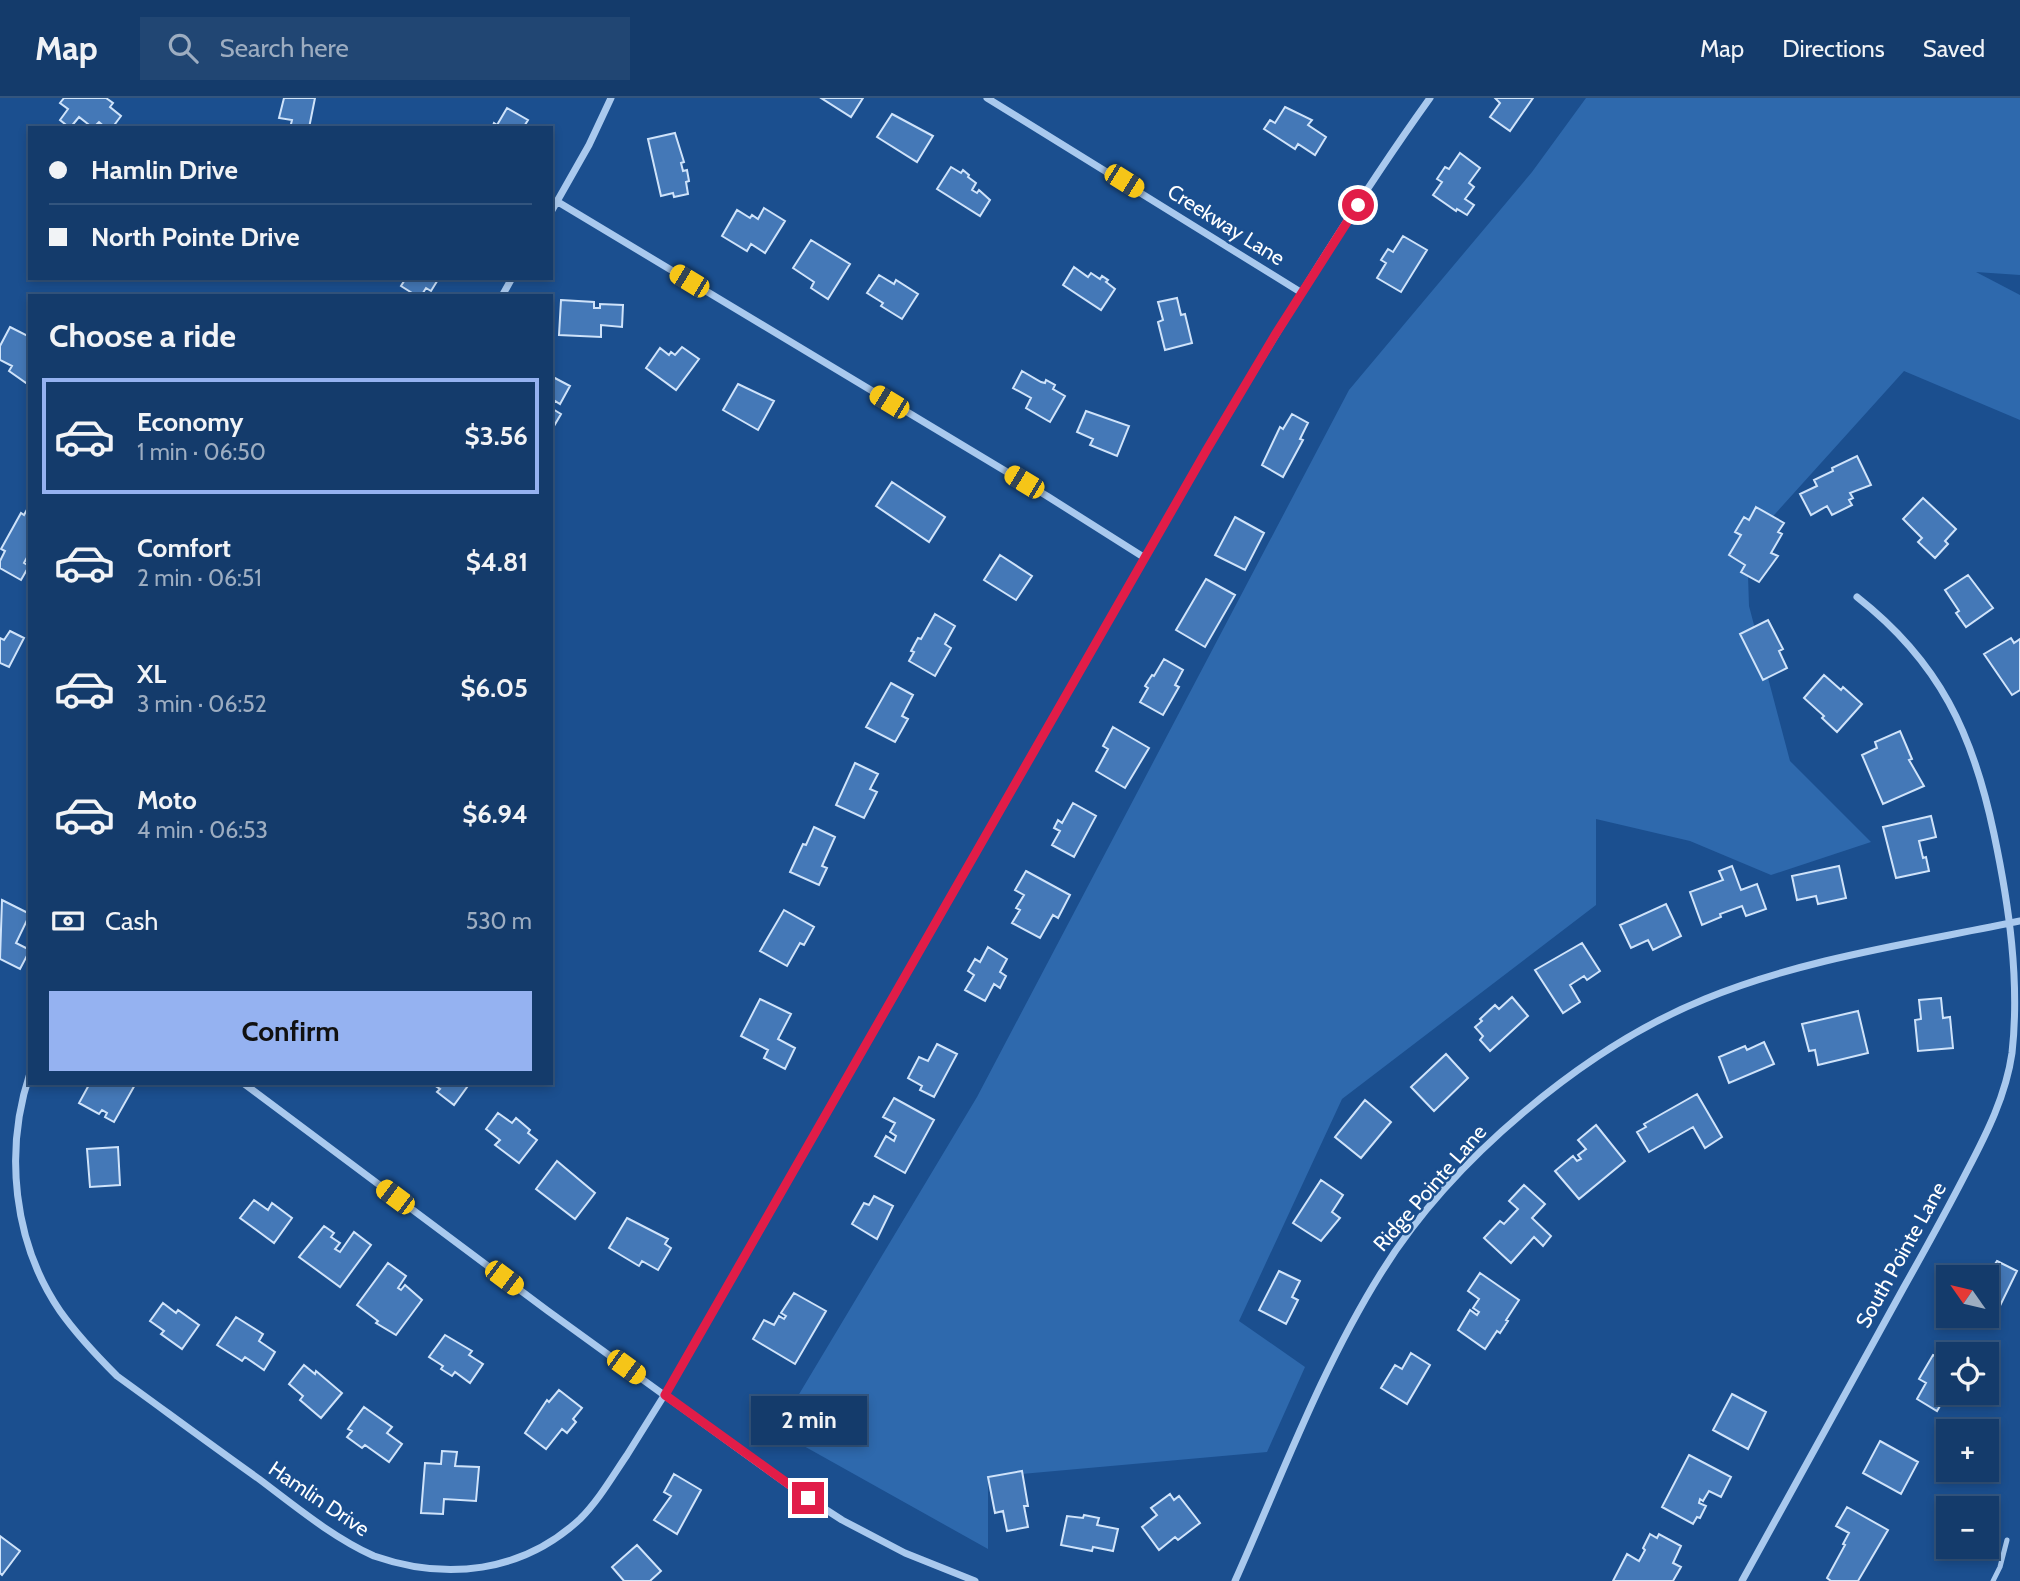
<!DOCTYPE html>
<meta charset="utf-8">
<style>
body{margin:0;font-family:Cabin,sans-serif;background:#214673;color:#f1f3f6;height:100vh;display:flex;flex-direction:column;font-size:26px;white-space:nowrap}
*{box-sizing:border-box;margin:0}
p{font-size:23px;color:#9dadc1}
.icon{flex:none;width:38px;height:38px;fill:none;stroke:currentColor;stroke-width:2;stroke-linecap:round;stroke-linejoin:round}
.map{position:relative;flex:1;overflow:hidden}
.side{position:absolute;left:28px;top:196px;width:525px;height:791px;display:flex;flex-direction:column;background:#143b6b;border-radius:0px;box-shadow:0 4px 10px #0003,0 0 0 2px #33557e}
.side>*{flex:none}
.hud{position:absolute;left:28px;top:28px;width:525px;height:154px;border-radius:0px;box-shadow:0 4px 10px #0003,0 0 0 2px #33557e;display:grid;align-content:center;height:154px;padding:0 21px;background:#143b6b}
.needle{width:46px;rotate:304deg}
.controls{position:absolute;left:1936px;top:1167px;display:grid;gap:14px}
.controls a{display:grid;place-items:center;width:63px;height:63px;border-radius:0px;background:#143b6b;box-shadow:0 4px 10px #0003,0 0 0 2px #33557e;font-size:35px}
.end{position:absolute;width:32px;height:32px;margin:-16px;border:9px solid #e11d48;background:#fff;box-shadow:0 0 0 4px #fff}
.from{border-radius:50%}
.bubble{position:absolute;height:49px;border-radius:0px;background:#143b6b;box-shadow:0 4px 10px #0003,0 0 0 2px #33557e;font-size:23px;font-weight:700;line-height:49px;text-align:center}
.car{position:absolute;width:21px;height:42px;margin:-21px -10px;border-radius:9px;box-shadow:0 0 5px 2px #0007;background:linear-gradient(#f5c518 24%,#345 0 40%,#f5c518 0 76%,#345 0 86%,#f5c518 0)}
.hud b{display:flex;align-items:center;gap:24px;height:66px;font-size:26px}
.hud b+b{border-top:2px solid #33557e}
.hud i{width:18px;height:18px;background:#f1f3f6}
ul{padding:0;list-style:none}
li{display:flex;align-items:center;gap:21px;height:116px;margin:0 14px 10px;padding:0 7px;border:4px solid transparent;border-radius:0px}
li div{flex:1}
li b{display:block;font-size:26px}
li em{font-style:normal;font-weight:700}
li.on{border-color:#95b2f1}
li>.icon{width:63px;height:63px;stroke-width:1.5}
h2{padding:0 21px;font-size:32px;line-height:84px}
.pay{display:flex;align-items:center;gap:18px;height:77px;padding:0 21px;font-size:26px}
.pay p{margin-inline-start:auto}
.button{display:flex;gap:14px;margin-top:auto;padding:14px 21px}
.button a{flex:1;height:80px;border-radius:0px;background:#95b2f1;color:#111;font-size:28px;font-weight:700;line-height:80px;text-align:center}
header{display:flex;align-items:center;gap:42px;box-sizing:border-box;height:98px;padding:0 35px;background:#143b6b;border-bottom:2px solid #33557e}
header strong{font-size:33px}
nav{display:flex;gap:38px;margin-inline-start:auto;font-size:24px}
.search{width:490px;height:63px;background:#214673;display:flex;align-items:center;gap:18px;box-sizing:border-box;padding:0 24px;border-radius:0px;color:#9dadc1;font-size:26px}
.map>svg:first-child{display:block}
</style>
<header>
<strong>Map</strong>
<div class="search"><svg class="icon" aria-label="search" viewBox="0 0 24 24"><circle cx="10" cy="10" r="6"/><path d="M15 15l6 6"/></svg>Search here</div>
<nav><a>Map</a><a>Directions</a><a>Saved</a></nav>
</header>
<div class="map">
<svg width="2020" height="1483" viewBox="0 0 2020 1483">
<rect width="100%" height="100%" fill="#1b4f8f"/>
<path fill="#2e69ad" d="M1586,0h434v177l-44,-3 44,23v125l-116,-49 -157,174 2,61 41,155 81,81 -100,33 -81,-34 -94,-22v86l-254,194 -103,222 66,46 -38,85 -279,25v72l-211,-118 200,-334 372,-707 183,-218z"/>
<path fill="#4478b7" stroke="#cfe3fa" stroke-width="2" d="M64,0h42l7,5 -3,4 11,9 -9,12h-6l-7,-6 -6,6 -14,-11 -9,11 -10,-8 8,-11 -8,-6z
M284,0h31l-6,30h-19l2,-8 -13,-2z
M821,0h42l-12,19z
M1495,0h38l-23,33 -20,-14 10,-14z
M1285,9l27,13 -4,5 18,12 -11,18 -17,-11 -3,5 -31,-20 6,-9 5,3z
M507,10l21,12 -5,8h-31l2,-5 3,2z
M892,16l41,22 -16,26 -40,-25z
M675,35l9,29 -3,1 2,8 4,-1 2,11 -3,1 2,12 -14,3 -1,-4 -12,3 -13,-57z
M1460,55l20,15 -11,15 5,4 -9,12 9,6 -7,10 -10,-6 -1,2 -23,-16 9,-13 -5,-3 8,-12 4,2z
M951,69l10,6 2,-3 6,5 -1,2 8,6 -4,7 5,3 2,-3 11,10 -10,16 -43,-27z
M764,110l21,13 -20,32 -14,-9 -4,7 -25,-15 15,-26 13,8 2,-3 6,4z
M1403,138l24,14 -26,42 -24,-14 9,-15 -5,-3 7,-11 5,3z
M811,142l39,24 -22,35 -17,-11 3,-6 -21,-14z
M1074,169l14,10 3,-4 9,6 2,-3 6,4 -2,2 9,7 -14,21 -38,-25z
M879,177l15,9 2,-4 22,14 -16,25 -21,-13 2,-3 -16,-10z
M406,180h33l-8,13 -5,-3 -5,8h-4l-16,-10z
M1177,200l4,17 4,-1 7,29 -27,7 -7,-28 5,-2 -5,-18z
M561,202l33,2v6h6v-4l23,1 -1,22 -21,-2v12l-42,-2z
M10,229l20,10 -1,48 -20,-14 3,-5 -12,-6v-14z
M682,249l17,12 -23,31 -30,-22 14,-20 9,7 2,-3 4,3z
M1022,273l19,11 4,1 1,-3 9,5 -2,4 12,7 -15,26 -24,-14 5,-10 -18,-10z
M551,278l19,10 -10,18 -5,-3 -4,7 10,6 -7,12 -3,-1z
M738,286l36,17 -16,29 -35,-20z
M1086,313l43,15 -12,30 -27,-11 3,-6 -16,-7z
M1292,316l16,9 -8,16 3,1 -20,37 -21,-12 18,-38 3,2z
M1857,358l14,29 -21,8 3,5 -4,2 3,5 -20,10 -5,-9 -16,9 -11,-21 17,-8 -3,-6 19,-9 -1,-3z
M892,384l53,35 -16,25 -53,-36z
M1923,400l33,31 -11,12 3,3 -13,14 -17,-16 4,-4 -19,-19z
M30,406v48l-6,11 5,3 -8,14 -21,-12v-7l5,-10 -4,-2 20,-36 3,2z
M1756,409l28,16 -6,9 4,2 -11,19 7,3 -19,26 -18,-10 4,-7 -16,-10 12,-20 -6,-3 9,-15 5,3z
M1235,419l29,16 -19,37 -30,-15z
M1000,457l32,21 -16,24 -32,-20z
M1968,477l25,33 -27,19 -10,-14 3,-2 -14,-21z
M1206,481l29,16 -30,52 -29,-17z
M935,516l20,12 -10,18 6,4 -16,28 -26,-15 5,-9 -3,-1 7,-13 3,1z
M1768,522l15,29 -4,2 8,17 -24,12 -23,-46z
M10,533l14,7 -15,29 -9,-4v-25l4,2z
M2011,540l3,5 6,-4v51l-8,5 -28,-41z
M1164,561l19,11 -8,15 4,2 -16,28 -23,-13 8,-14 -3,-2 7,-11 2,1z
M1824,577l17,15 2,-3 19,17 -25,28 -15,-14 2,-2 -20,-18z
M891,585l22,12 -11,21 6,3 -13,23 -29,-15z
M1113,629l36,21 -24,40 -29,-17 12,-22 -5,-3z
M1900,633l12,28 -3,1 15,26 -41,18 -21,-49 15,-7 -2,-6z
M855,665l23,11 -8,15 7,3 -13,26 -28,-13z
M1073,705l23,13 -22,41 -22,-12 8,-14 -6,-3 4,-8 4,3z
M1931,718l5,21 -17,4 4,17 3,-1 3,14 -33,7 -13,-51z
M814,729l21,10 -13,29 5,2 -8,17 -29,-13 13,-28 3,1z
M1732,768l9,24 16,-6 9,25 -20,7 -4,-10 -22,8 1,3 -19,8 -12,-33 33,-12 -4,-9z
M1839,768l7,32 -28,6 -2,-8 -19,4 -5,-24z
M1026,773l44,24 -12,23 -5,-3 -13,23 -28,-15 8,-13 -4,-2 8,-13 -9,-5z
M2,802l28,14 -14,29 14,7 -10,19 -20,-10z
M1666,806l15,32 -28,14 -5,-10 -17,8 -11,-23z
M784,812l30,17 -10,18 -4,-2 -13,23 -27,-15z
M1582,845l18,28 -13,9 -3,-4 -14,9 10,17 -17,11 -28,-43z
M988,849l19,12 -7,13 6,4 -6,12 -6,-4 -9,17 -20,-11 9,-15 -6,-4 7,-12 5,3z
M1512,899l16,19 -38,35 -10,-11 3,-4 -8,-9 7,-6 -2,-2 15,-14 4,4z
M1941,900l2,20 7,-1 3,31 -35,3 -3,-31 6,-1 -2,-19z
M760,901l31,15 -13,25 17,9 -10,21 -21,-11 4,-8 -27,-14z
M1858,913l10,42 -50,12 -3,-15 -6,1 -7,-27z
M1764,944l10,22 -45,19 -10,-26 26,-11 2,4z
M937,946l20,10 -23,43 -14,-7 2,-4 -14,-8 11,-21 9,4z
M1446,956l22,24 -34,33 -23,-24z
M90,985h46l-22,39 -9,-5 2,-4 -5,-3 -3,4 -20,-11z
M431,985h39l-16,22 -17,-13 3,-3z
M1697,996l25,43 -17,11 -12,-21 -44,25 -12,-20 9,-5 -2,-3z
M894,1000l40,22 -29,53 -30,-17 11,-20 8,5 2,-5 -6,-4 5,-9 -12,-6z
M1365,1002l26,22 -30,36 -26,-21z
M498,1015l14,10 4,-5 14,12 -2,3 9,7 -18,23 -24,-18 5,-5 -14,-11z
M1596,1027l29,36 -46,38 -24,-28 18,-15 4,5 4,-2 -3,-4 8,-6 -8,-9z
M118,1049l2,38 -30,2 -3,-38z
M557,1063l38,32 -20,26 -39,-30z
M1321,1082l22,15 -11,17 8,6 -19,23 -28,-18z
M1524,1087l21,19 -13,14 19,18 -8,10 -9,-9 -23,26 -27,-25 16,-17 4,3 14,-15 -9,-8z
M874,1098l19,10 -16,33 -25,-15 12,-21 5,2z
M254,1102l14,10 4,-7 20,15 -18,25 -34,-25z
M627,1120l41,21 -3,5 6,4 -13,22 -16,-9 -3,5 -30,-18z
M324,1128l10,7 -3,4 9,6 -5,6 5,3 14,-20 17,13 -31,42 -41,-30z
M1997,1163l20,10 -23,47 -8,-5v-35z
M388,1165l18,13 -8,12 3,2 4,-5 17,15 -26,35 -20,-12 2,-2 -21,-16z
M1279,1173l21,10 -8,16 6,3 -12,24 -27,-14z
M1480,1175l39,27 -13,20 2,1 -8,12 -3,-2 -12,18 -27,-19 12,-20 7,5 2,-3 -6,-4 6,-9 -11,-8z
M794,1195l32,18 -31,53 -42,-25 11,-19 10,5 5,-9 5,3 2,-3 -5,-3z
M163,1205l13,10 2,-3 21,15 -17,24 -21,-15 3,-3 -14,-10z
M236,1219l27,17 -4,7 16,11 -11,18 -19,-13 -3,4 -25,-16z
M445,1237l27,16 -3,4 14,9 -13,19 -15,-11 -3,4 -11,-7 2,-3 -14,-9z
M1411,1255l19,12 -23,39 -26,-16 14,-23 7,4z
M1933,1257l15,8v29l-11,19 -20,-12 9,-16 -7,-4z
M304,1267l11,9 1,-3 26,22 -21,25 -21,-18 3,-4 -14,-12z
M559,1292l23,18 -9,11 3,3 -9,11 -5,-4 -16,20 -21,-16 22,-33 2,2z
M1732,1296l34,18 -18,37 -35,-19z
M364,1309l28,20 -5,6 15,11 -13,18 -24,-17 -3,3 -15,-11 5,-6 -4,-2z
M1880,1343l38,21 -17,32 -38,-21z
M442,1353l15,1 -2,14 24,1 -3,34 -32,-2 -1,15 -22,-1 4,-50 16,1z
M1689,1357l42,22 -10,20 -12,-6 -6,10 -3,-2 -1,4 7,3 -6,12 -3,-1 -4,7 -31,-17z
M1022,1373l6,35h-4l4,21 -21,4 -4,-20 -8,2 -7,-36z
M674,1376l27,16 -24,44 -23,-14 17,-24 -7,-4z
M1170,1396l4,6 5,-4 21,27 -22,17 -3,-3 -16,13 -17,-23 15,-12 -6,-7z
M1847,1409l41,23 -30,51h-27l-4,-3 18,-33 -2,-1 6,-11 -13,-7z
M1084,1417l15,3 -2,7 21,4 -5,22 -20,-4 -1,4 -31,-6 6,-29 16,2z
M1650,1436l7,4 2,-4 22,12 -8,17 8,4 -8,14h-60l14,-27 12,7 6,-11 -2,-2z
M0,1438l20,15 -18,24 -2,-2z
M637,1447l24,26 -11,10h-26l-12,-14z"/>
<g fill="none" stroke-linecap="round" stroke-linejoin="round">
<path stroke="#a9c9ee" stroke-width="5" d="M1993,1483l7,-14 7,-27"/>
<path stroke="#a9c9ee" stroke-width="7" d="M987,0l315,195
M558,104l489,294 98,62
M551,114l38,-67 22,-47
M502,198l10,-18
M30,975c-26,78 -17,169 30,238 17,24 36,44 57,65 47,34 94,69 142,103 36,27 73,58 115,77 72,25 148,17 206,-37 19,-19 32,-42 47,-64 16,-26 32,-51 48,-77l531,-927c71,-119 143,-240 224,-353
M243,985l305,228 243,176 51,33 63,33 70,28
M1235,1483c46,-103 86,-212 146,-308 69,-112 203,-225 324,-274 100,-41 210,-56 315,-78
M1742,1483c53,-98 107,-196 162,-294 22,-39 43,-77 63,-116 20,-38 39,-76 45,-118 8,-72 -3,-148 -18,-219 -21,-100 -54,-172 -137,-237"/>
</g>
<g fill="none" stroke-linecap="round" stroke-linejoin="round">
<path stroke="#e11d48" stroke-width="9" d="M808,1400l-143,-103 541,-944 69,-116 83,-130"/>
</g>
<g text-anchor="middle" stroke-width="5" stroke-linejoin="round" paint-order="stroke">
<g font-size="21" fill="#fff" stroke="#1b4f8f">
<text transform="translate(1226 127) rotate(32)" y="7">Creekway Lane</text>
<text transform="translate(1430 1090) rotate(-49)" y="7">Ridge Pointe Lane</text>
<text transform="translate(1901 1157) rotate(-61)" y="7">South Pointe Lane</text>
<text transform="translate(319 1401) rotate(34)" y="7">Hamlin Drive</text>
</g>
</g>
</svg>
<div class="controls">
<a><svg class="needle" viewBox="-14 -14 28 28"><path d="M0-13l5 13h-10z" fill="#e53935"/><path d="M0 13l5-13h-10z" fill="#9dadc1"/></svg></a>
<a><svg class="icon" aria-label="locate" viewBox="0 0 24 24"><circle cx="12" cy="12" r="6"/><path d="M12 2v4M12 18v4M2 12h4M18 12h4"/></svg></a>
<a>+</a>
<a>−</a>
</div>
<i class="end from" style="left:1358px;top:107px"></i>
<i class="end" style="left:808px;top:1400px"></i>
<div class="bubble" style="left:751px;top:1298px;width:116px">2 min</div>
<i class="car" style="left:1124px;top:83px;rotate:122deg"></i>
<i class="car" style="left:689px;top:183px;rotate:301deg"></i>
<i class="car" style="left:889px;top:304px;rotate:301deg"></i>
<i class="car" style="left:1024px;top:384px;rotate:301deg"></i>
<i class="car" style="left:395px;top:1099px;rotate:307deg"></i>
<i class="car" style="left:504px;top:1180px;rotate:127deg"></i>
<i class="car" style="left:626px;top:1269px;rotate:126deg"></i>
<div class="hud">
<b><i class="from"></i>Hamlin Drive</b>
<b><i></i>North Pointe Drive</b>
</div>
<section class="side">
<h2>Choose a ride</h2>
<ul>
<li class="on"><svg class="icon" aria-label="car" viewBox="0 0 24 24"><path d="M5 17H2v-5l4-1 3-4h7l3 4 3 1v5h-3M9 17h6M6 11h13"/><circle cx="7" cy="17" r="2"/><circle cx="17" cy="17" r="2"/></svg><div><b>Economy</b><p>1 min · 06:50</p></div><em>$3.56</em></li>
<li><svg class="icon" aria-label="car" viewBox="0 0 24 24"><path d="M5 17H2v-5l4-1 3-4h7l3 4 3 1v5h-3M9 17h6M6 11h13"/><circle cx="7" cy="17" r="2"/><circle cx="17" cy="17" r="2"/></svg><div><b>Comfort</b><p>2 min · 06:51</p></div><em>$4.81</em></li>
<li><svg class="icon" aria-label="car" viewBox="0 0 24 24"><path d="M5 17H2v-5l4-1 3-4h7l3 4 3 1v5h-3M9 17h6M6 11h13"/><circle cx="7" cy="17" r="2"/><circle cx="17" cy="17" r="2"/></svg><div><b>XL</b><p>3 min · 06:52</p></div><em>$6.05</em></li>
<li><svg class="icon" aria-label="car" viewBox="0 0 24 24"><path d="M5 17H2v-5l4-1 3-4h7l3 4 3 1v5h-3M9 17h6M6 11h13"/><circle cx="7" cy="17" r="2"/><circle cx="17" cy="17" r="2"/></svg><div><b>Moto</b><p>4 min · 06:53</p></div><em>$6.94</em></li>
</ul>
<div class="pay"><svg class="icon" aria-label="cash" viewBox="0 0 24 24"><path d="M3 7h18v10H3z"/><circle cx="12" cy="12" r="2"/></svg>Cash<p>530 m</p></div>
<div class="button"><a>Confirm</a></div>
</section>
</div>
